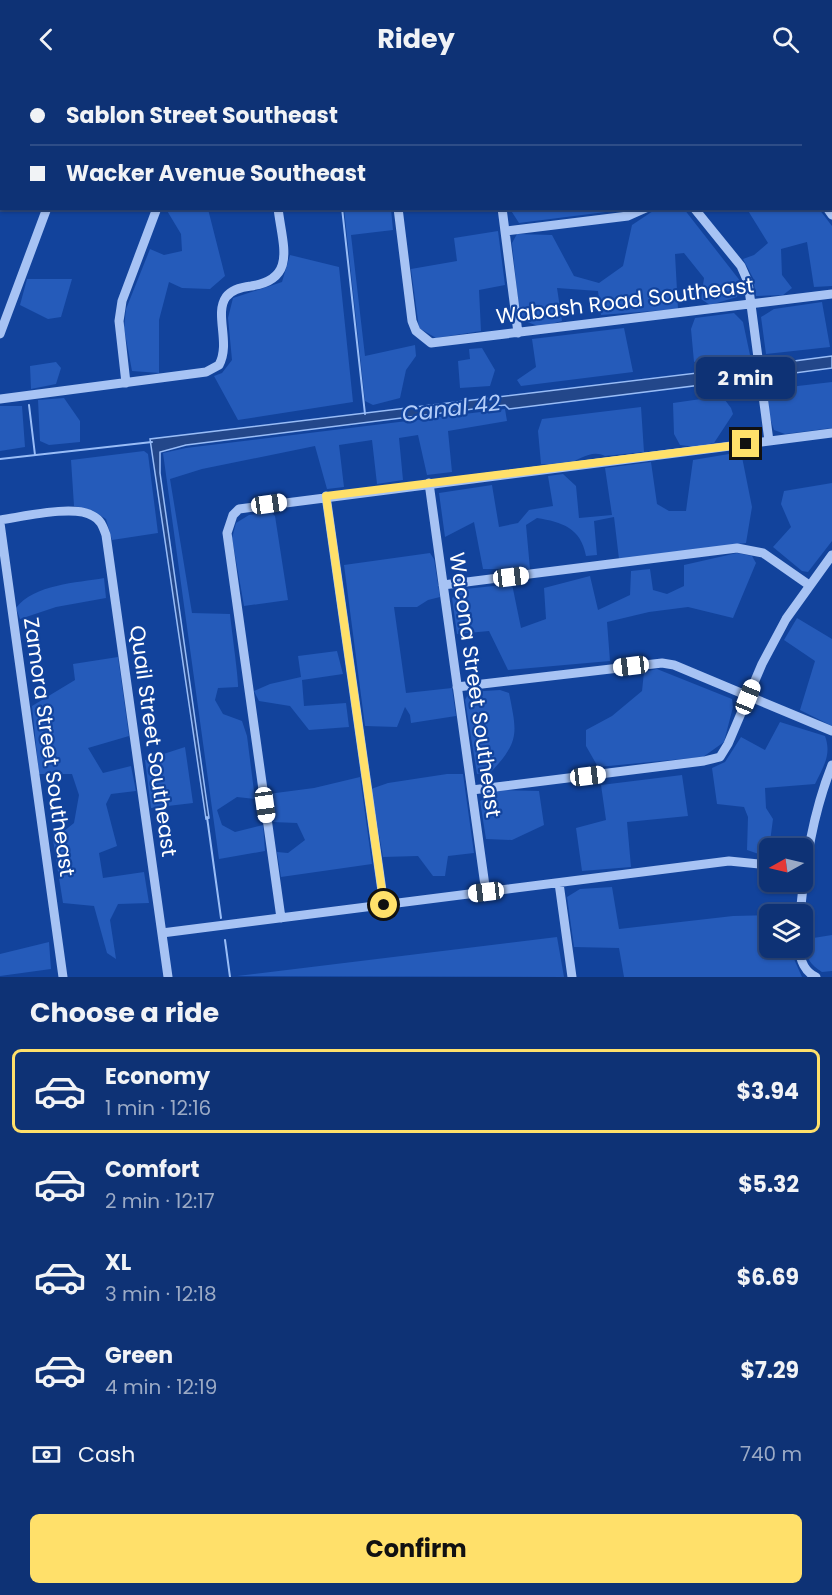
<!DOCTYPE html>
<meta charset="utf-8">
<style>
body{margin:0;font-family:Poppins,sans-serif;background:#173a7a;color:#f1f3f6;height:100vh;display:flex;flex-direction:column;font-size:22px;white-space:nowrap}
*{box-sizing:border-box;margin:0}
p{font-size:20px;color:#9baac5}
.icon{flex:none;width:33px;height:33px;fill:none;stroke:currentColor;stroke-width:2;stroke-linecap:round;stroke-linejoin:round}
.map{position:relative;height:899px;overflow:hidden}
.panel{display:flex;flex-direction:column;background:#0e3275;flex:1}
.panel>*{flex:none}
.hud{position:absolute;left:0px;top:0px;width:832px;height:132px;box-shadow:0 2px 4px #0004,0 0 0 2px #2e4d87;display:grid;align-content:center;height:132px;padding:0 30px;background:#0e3275}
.needle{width:39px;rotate:262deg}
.controls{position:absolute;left:759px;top:760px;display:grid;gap:12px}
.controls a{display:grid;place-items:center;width:54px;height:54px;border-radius:9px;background:#0e3275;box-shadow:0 2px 4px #0004,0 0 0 2px #2e4d87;font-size:30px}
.end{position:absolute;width:27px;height:27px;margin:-14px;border:8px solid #ffe06a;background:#111;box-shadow:0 0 0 3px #111}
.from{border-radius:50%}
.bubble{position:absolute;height:42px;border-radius:9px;background:#0e3275;box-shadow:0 2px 4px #0004,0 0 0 2px #2e4d87;font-size:20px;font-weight:700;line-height:42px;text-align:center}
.car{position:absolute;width:18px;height:36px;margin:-18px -9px;border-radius:8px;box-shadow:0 0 4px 2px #0007;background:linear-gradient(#fff 24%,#345 0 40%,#fff 0 76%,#345 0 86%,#fff 0)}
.hud b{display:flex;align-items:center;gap:21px;height:57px;font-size:22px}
.hud b+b{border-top:2px solid #2e4d87}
.hud i{width:15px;height:15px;background:#f1f3f6}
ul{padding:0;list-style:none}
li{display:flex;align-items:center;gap:18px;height:84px;margin:0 12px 9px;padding:0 18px;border:3px solid transparent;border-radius:9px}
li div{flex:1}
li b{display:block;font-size:22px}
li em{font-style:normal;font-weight:700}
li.selected{border-color:#ffe06a}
li>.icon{width:54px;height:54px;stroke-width:1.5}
h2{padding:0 30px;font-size:27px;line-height:72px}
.pay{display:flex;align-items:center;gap:15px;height:66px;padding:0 30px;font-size:22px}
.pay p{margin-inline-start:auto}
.primary-button{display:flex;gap:12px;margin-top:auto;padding:12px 30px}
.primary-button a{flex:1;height:69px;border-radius:9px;background:#ffe06a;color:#111;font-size:24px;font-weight:700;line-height:69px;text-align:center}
header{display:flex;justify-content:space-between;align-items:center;height:78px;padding:0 30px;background:#0e3275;font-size:27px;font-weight:700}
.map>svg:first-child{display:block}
</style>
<header><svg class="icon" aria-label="back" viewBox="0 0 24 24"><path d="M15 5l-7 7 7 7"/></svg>Ridey<svg class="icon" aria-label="search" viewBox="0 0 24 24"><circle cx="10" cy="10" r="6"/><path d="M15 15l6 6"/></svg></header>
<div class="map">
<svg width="832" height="899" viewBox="0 0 832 899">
<rect width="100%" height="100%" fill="#12439c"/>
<path fill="#255bba" d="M166,131h42l17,67 -15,13 -28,-1 -13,-6 -10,38v53l-27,-2 -8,-43 2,-19 24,-60 14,6 18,-4 -1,-17z
M344,131h47l2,21 -42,5 14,121 50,-11 1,11 -10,14 -6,28 -27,7 -8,-4z
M510,131v-1l119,1 -110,14z
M656,131h28l57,73 -4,15 -27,8 -9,-6 3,-21 -20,-25 -9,1 3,55 -77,6 -3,-24 -41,-3 5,33 -22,6 -20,-8 -8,-76 5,-9 35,1 22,41 25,7 24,-17 9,-41z
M747,131h72l13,17v60l-18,1 -7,-45 -26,7 1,26 10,13 -9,7 -27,1 -3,-18 -10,-19 11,-4 14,-12z
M498,153l7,54 -26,5 2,41 -45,7 -17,-10 -8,-59 46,-8 -3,-23z
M290,177l49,12 14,135 -115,18 -24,-44 8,-3 10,-13 -4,-42 5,-20 49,-16z
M27,201h45l-11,38 -13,2 -28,-14z
M822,224l8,45 -64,7 -5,-37 13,-8z
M734,235l9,9 7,33 -56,7 -3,-33 4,-11z
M624,250l9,44 -112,14 -4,-6 19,-13 -4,-28z
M482,270l13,22 -5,16 -30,2 -2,-27 12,-2 -1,-10z
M56,284l5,6 -5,16 -25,5 -1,-23z
M832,304v46l-47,6 -11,-4 -5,-15 -1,-22 4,-4z
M722,318l9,12 2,6 -19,29 -19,4 -15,-2 -6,-11 -1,-31z
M64,320l16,23v21l-31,3 -9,-4 -2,-41z
M0,328h22l3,41 -25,4z
M641,329l3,45 -39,4c-13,-7 -26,4 -38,8 -7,2 -18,0 -26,0l-3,-33 4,-12z
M505,331l2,12 -59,10 4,41 -25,3 -9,-40 -19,3 4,42 -26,4 -5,-44 -33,5 5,42 -17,2 -12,-43 -113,23 -32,10 22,134 38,1c1,11 9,68 8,73l-20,1 -3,12 8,14 19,7 5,15 8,63 -18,-2 -20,13 5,15 13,7 28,-7 2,26 -46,8 -56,-406 23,-5z
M144,373l4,3 10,79 -46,7 -6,-21 -14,-9 -18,-4 -3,-46z
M741,374l11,55 -6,36 -127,16 -5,-42 -20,4 3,34 -11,1c-5,-28 -24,-34 -49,-38l-11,7 4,44h-47l-9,-47 -29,15 -6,-44 53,-8 7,42 19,-4 11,-13 24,-4 -5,-30 15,-2 13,12 3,32 33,-3 -7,-47 46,-6 6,42 12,7h17l7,-51z
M832,405v58l-24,31 -6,-1 -29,-24 18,-20 -10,-23 3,-13z
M271,434l4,4 13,84 -44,6 -12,-68 4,-15 13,-8z
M430,475l4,6 6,38 -12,3 -11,7h-23l12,86 46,-5 4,28 -45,7 -1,-8 -5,-8 -8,20 -32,-1 -21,-161z
M737,475l15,3 4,7 -23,55 -45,-11 -39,5 -42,10 3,39 -102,9 -19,-39 -32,3 -5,-36 13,-9 47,-5 9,44 25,-9 -2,-31 46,-12 8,34 32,-15 1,-24 19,-2 3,21 14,4 17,-8v-21z
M104,500l2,20 -50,9 -36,12 -4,-11c18,-24 61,-25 88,-30z
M797,540l35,21v87l-32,-16 15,-49 -31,-21z
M337,573l6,23 -41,6 2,26 42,-3 3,24 -40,3 -19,-24 -31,-5 -5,-10 16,-7 31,-7 -3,-21z
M118,579l11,79 -41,12 15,25 28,-7 5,25 -25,3 -5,10 11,42 -18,7 4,25 41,-6 5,31 -31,1 -8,16 6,39 -9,-6 -13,-47 -31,-3 -10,-63 21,-17 5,-28 -7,-21h-33l-7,-68 43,-26 -2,-16z
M657,591l75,30 1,8 -9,35 -21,15 -105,10 -12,-21v-16l26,-14 30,-25 2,-19z
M500,612l9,3c8,40 11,48 -18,79l-14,2 -12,-74 4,-8z
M780,644l45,14c7,19 -2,31 -10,48l-50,4 1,20 7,11 -5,38 -21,-7 1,-33 -4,-10 -27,-3 -5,-36 13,-6 16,-25 24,13z
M185,669l8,56 -42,5 -6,-48z
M447,696h16l11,79 -26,3 -3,20h-12l-15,-20 -35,1 -12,-68 17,-6z
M682,697l6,41 -61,6 4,45 -49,4 -6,-43 30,-8 -5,-35z
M360,699l12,87 -91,13 -4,-25 11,1 17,-13 -8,-17 -25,-1 -4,-28 46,-6z
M499,712l40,1 5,34 -32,15 -26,-1 -6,-38z
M612,809l7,42 114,-13 36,-1 1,33h23l1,11 8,18h-178l-5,-29 -45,-1 -7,-50 13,-8z
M832,857v36l-10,1c-15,-10 -17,-16 -15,-33z
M557,859l7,40 -327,-1z
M49,864l2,27 -51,7v-22z"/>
<path fill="#23478a" stroke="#99bdf7" stroke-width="1.5" d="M832,278v12l-67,9 -1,-12z
M755,288l2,12 -248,31 -4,-4 -319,40 -26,7v21l49,345 -3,1 -56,-380z"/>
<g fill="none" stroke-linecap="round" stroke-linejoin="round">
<path stroke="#99bdf7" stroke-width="2" d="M321,0l1,2
M342,130l23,206
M29,327l6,50
M0,381l152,-17
M207,739l14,101
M225,862l5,37"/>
<path stroke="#a7c3f4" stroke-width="9" d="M383,0v2
M480,0l1,2
M721,0l2,2
M398,130l14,113 4,10 15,12 401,-49
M502,130l16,125
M694,130l47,58 7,16 21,159
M827,130l5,7
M506,153l122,-15 18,-8
M0,256l47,-126
M126,305l-7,-62 3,-20 35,-93
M0,321l206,-27 13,-7c12,-22 -5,-51 7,-68 6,-8 16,-10 25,-11 47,-7 31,-42 27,-78
M429,405l57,410
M326,418l58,409
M0,442c22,-3 75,-16 93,-4 8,4 10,11 13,19l62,442
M0,445l63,454
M443,507l294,-37 26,5 46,32
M457,609l205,-24 12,2 158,66
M472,712l232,-29 16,-4 8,-13 34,-80 24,-45 46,-64
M559,805l13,94
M800,837c5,-52 13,-102 32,-150
M281,840l-54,-385 6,-18 6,-6 593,-76
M162,855l567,-72 41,4
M799,870c1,12 6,24 17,29"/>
</g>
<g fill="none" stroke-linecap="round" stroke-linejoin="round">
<path stroke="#ffe06a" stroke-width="8" d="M384,827l-58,-409 420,-52"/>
</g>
<g text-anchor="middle" stroke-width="4.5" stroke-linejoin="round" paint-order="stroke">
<g font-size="21" fill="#fff" stroke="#12439c">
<text transform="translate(625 223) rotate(-7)" y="7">Wabash Road Southeast</text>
<text transform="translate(475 607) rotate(82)" y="7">Wacona Street Southeast</text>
<text transform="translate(153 663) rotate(82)" y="7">Quail Street Southeast</text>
<text transform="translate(49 669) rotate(82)" y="7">Zamora Street Southeast</text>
</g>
<g font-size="22" font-style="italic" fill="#b4cefa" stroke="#12439c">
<text transform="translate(451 330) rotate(-7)" y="8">Canal 42</text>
</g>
</g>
</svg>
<div class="controls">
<a><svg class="needle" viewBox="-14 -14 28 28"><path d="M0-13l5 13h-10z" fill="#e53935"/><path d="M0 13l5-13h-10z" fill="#9baac5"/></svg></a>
<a><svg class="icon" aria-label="layers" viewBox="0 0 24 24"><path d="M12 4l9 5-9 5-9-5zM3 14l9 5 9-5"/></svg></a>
</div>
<i class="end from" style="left:384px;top:827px"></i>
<i class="end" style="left:746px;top:366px"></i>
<div class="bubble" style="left:696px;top:279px;width:99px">2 min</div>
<i class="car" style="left:269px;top:426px;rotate:82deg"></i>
<i class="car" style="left:511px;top:499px;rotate:83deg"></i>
<i class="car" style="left:631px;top:588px;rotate:263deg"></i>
<i class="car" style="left:748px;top:619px;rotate:22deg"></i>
<i class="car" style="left:588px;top:698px;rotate:83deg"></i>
<i class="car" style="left:265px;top:727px;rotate:172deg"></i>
<i class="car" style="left:486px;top:814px;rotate:263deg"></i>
<div class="hud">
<b><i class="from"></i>Sablon Street Southeast</b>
<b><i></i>Wacker Avenue Southeast</b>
</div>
</div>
<section class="panel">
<h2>Choose a ride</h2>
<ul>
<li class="selected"><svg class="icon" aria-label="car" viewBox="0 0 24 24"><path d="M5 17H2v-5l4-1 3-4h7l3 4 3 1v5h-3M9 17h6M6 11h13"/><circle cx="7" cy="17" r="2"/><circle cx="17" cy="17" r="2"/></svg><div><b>Economy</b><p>1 min · 12:16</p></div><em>$3.94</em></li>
<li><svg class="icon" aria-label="car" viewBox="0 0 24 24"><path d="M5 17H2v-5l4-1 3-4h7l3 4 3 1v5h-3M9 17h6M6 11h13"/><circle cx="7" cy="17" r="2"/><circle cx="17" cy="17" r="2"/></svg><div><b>Comfort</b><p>2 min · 12:17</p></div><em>$5.32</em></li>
<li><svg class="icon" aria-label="car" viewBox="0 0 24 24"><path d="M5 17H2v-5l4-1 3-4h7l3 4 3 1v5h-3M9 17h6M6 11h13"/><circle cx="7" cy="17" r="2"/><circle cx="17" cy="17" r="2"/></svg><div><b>XL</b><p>3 min · 12:18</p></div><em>$6.69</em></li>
<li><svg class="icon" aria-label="car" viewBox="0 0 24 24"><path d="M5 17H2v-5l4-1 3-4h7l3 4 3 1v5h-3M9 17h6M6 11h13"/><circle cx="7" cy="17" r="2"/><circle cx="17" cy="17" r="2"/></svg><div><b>Green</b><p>4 min · 12:19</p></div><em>$7.29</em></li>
</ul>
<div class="pay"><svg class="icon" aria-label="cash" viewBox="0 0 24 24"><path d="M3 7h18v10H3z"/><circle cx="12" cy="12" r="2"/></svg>Cash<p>740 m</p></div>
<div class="primary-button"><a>Confirm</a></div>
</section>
